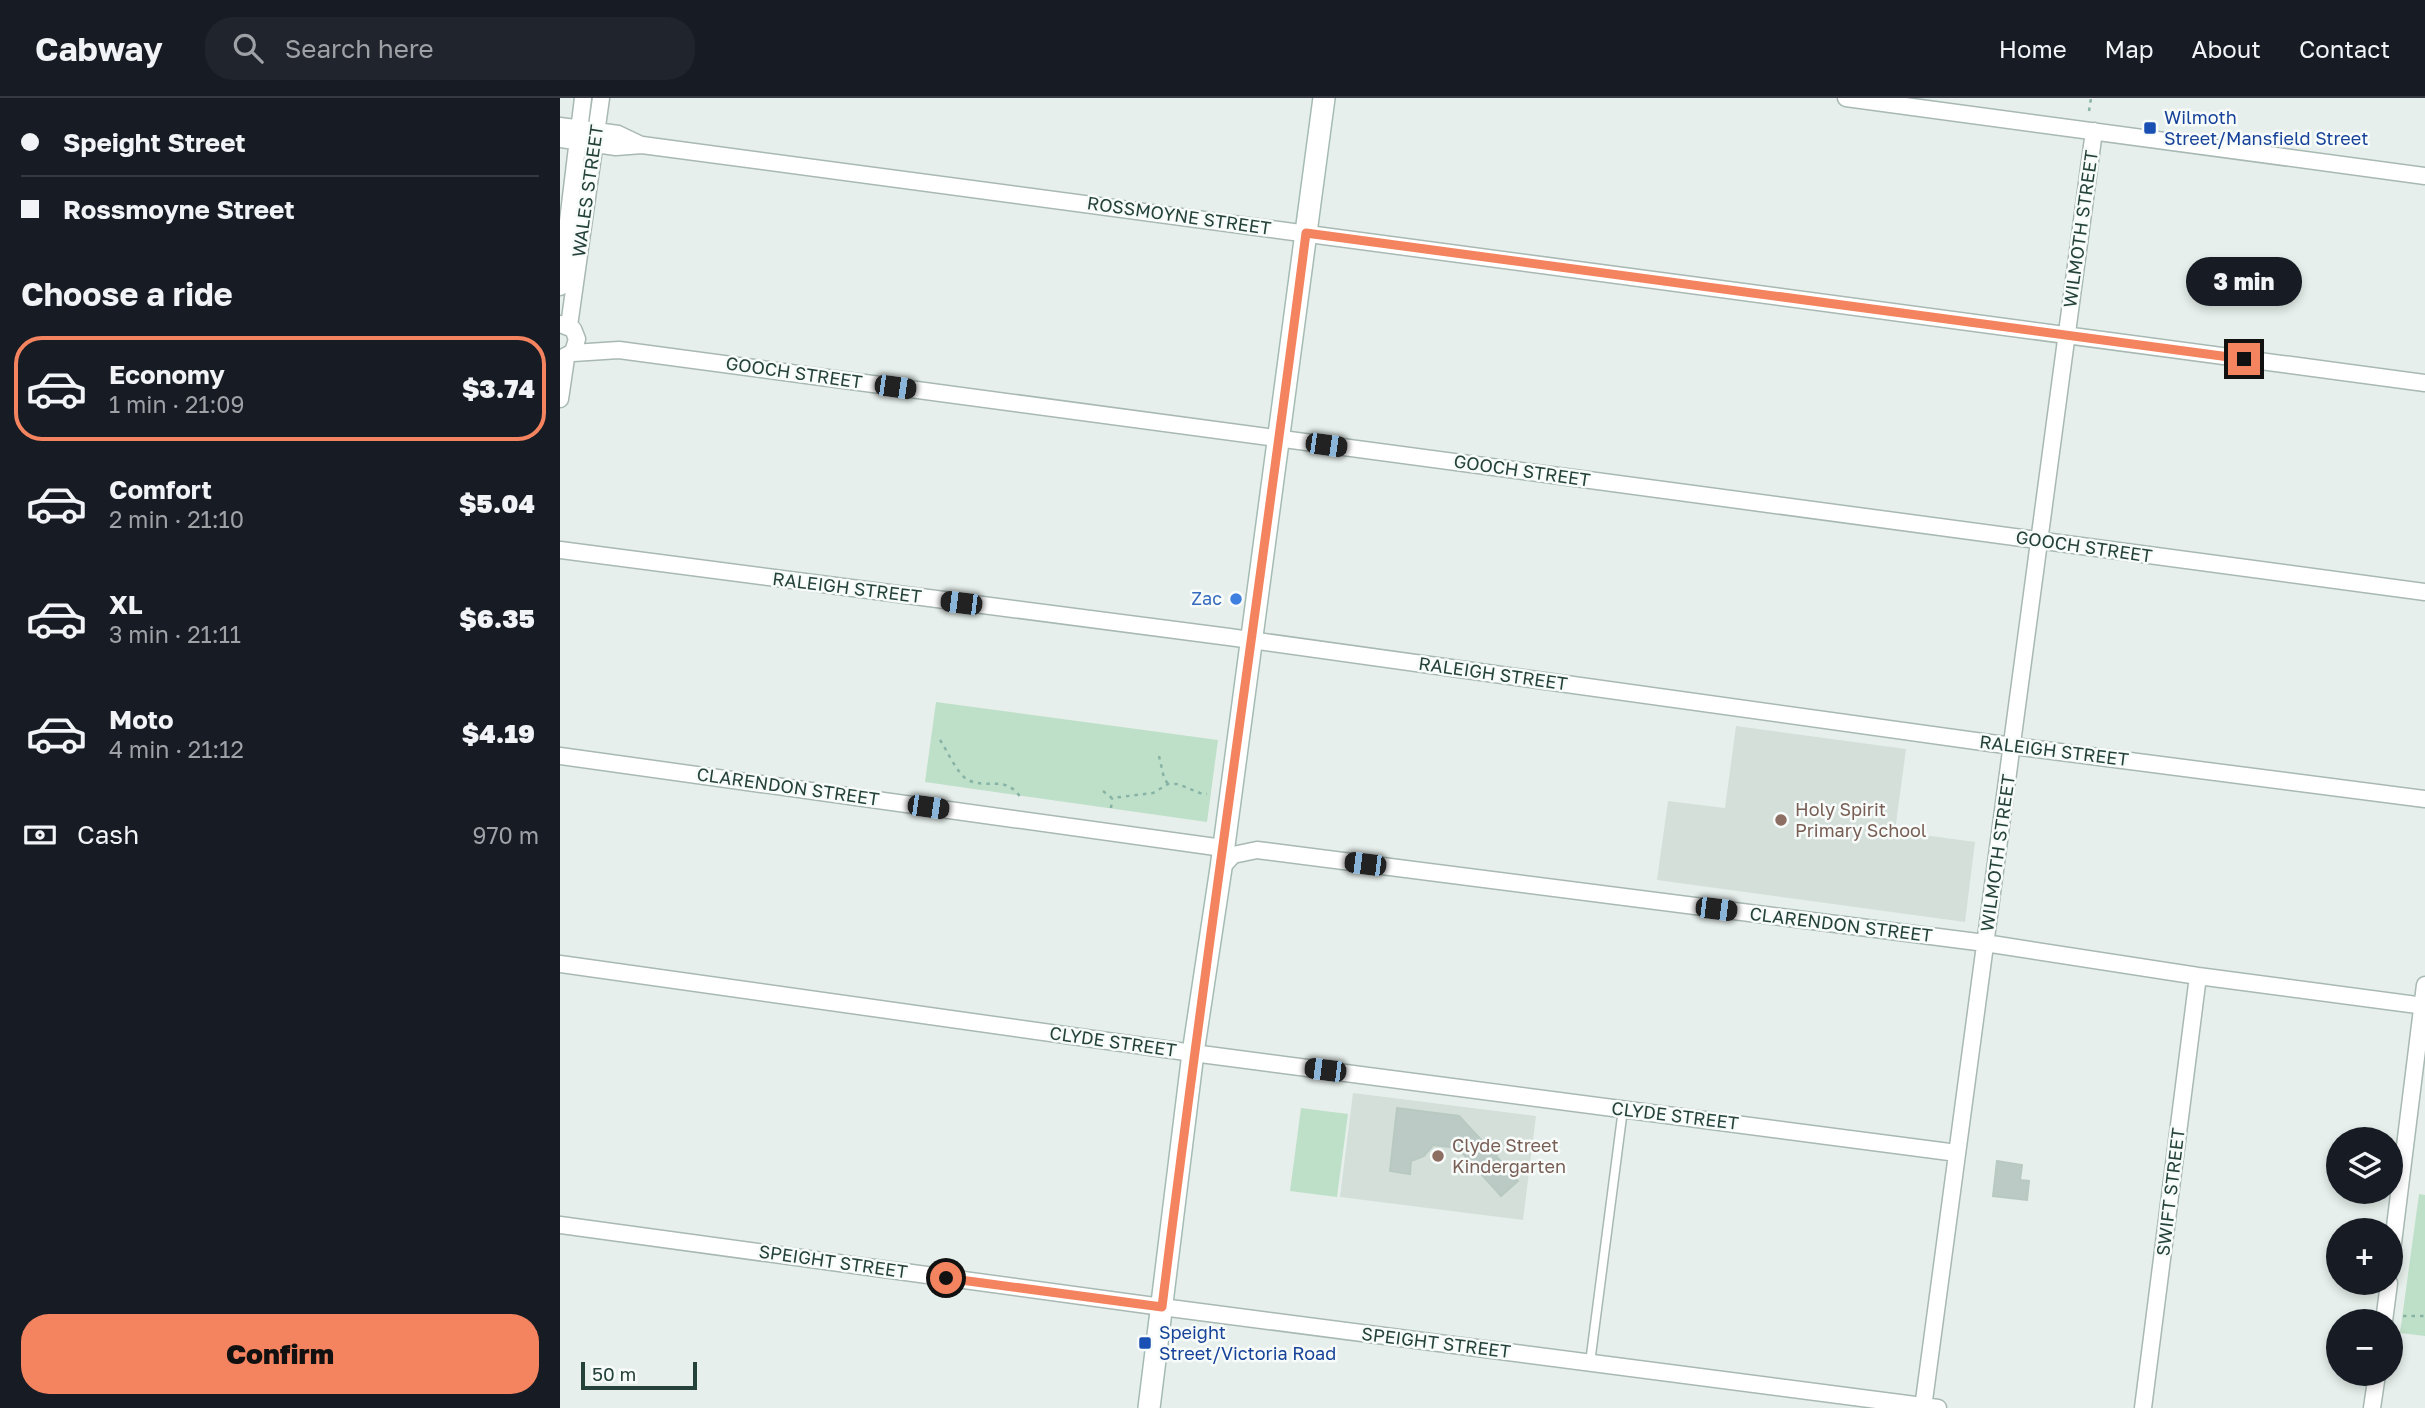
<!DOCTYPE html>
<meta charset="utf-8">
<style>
body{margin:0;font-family:"Golos Text",sans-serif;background:#20242c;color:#f1f3f6;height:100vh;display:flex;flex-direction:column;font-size:26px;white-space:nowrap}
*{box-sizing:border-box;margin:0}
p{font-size:23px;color:#9ea1a6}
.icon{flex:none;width:38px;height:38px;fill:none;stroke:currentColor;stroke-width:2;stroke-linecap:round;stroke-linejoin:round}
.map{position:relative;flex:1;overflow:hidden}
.side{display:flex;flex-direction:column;background:#171b24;width:560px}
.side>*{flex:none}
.top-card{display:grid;align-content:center;height:154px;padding:0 21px;background:#171b24}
.tools{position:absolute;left:1766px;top:1029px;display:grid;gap:14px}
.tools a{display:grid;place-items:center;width:77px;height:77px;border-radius:50%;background:#171b24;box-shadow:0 4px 10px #0003;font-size:35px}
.scale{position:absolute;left:21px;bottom:18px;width:116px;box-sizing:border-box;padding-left:7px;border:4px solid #24423a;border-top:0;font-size:19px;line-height:24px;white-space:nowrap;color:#24423a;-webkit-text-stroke:5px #f7fbf9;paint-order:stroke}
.end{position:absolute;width:32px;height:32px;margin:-16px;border:9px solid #f4845f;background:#111;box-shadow:0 0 0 4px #111}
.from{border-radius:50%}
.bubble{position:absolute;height:49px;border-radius:24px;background:#171b24;box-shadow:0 4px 10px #0003;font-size:23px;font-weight:800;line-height:49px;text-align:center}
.car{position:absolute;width:21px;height:42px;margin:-21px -10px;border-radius:9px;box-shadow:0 0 5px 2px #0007;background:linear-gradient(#222 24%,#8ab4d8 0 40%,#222 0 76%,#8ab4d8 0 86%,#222 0)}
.top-card b{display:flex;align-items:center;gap:24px;height:66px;font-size:26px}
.top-card b+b{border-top:2px solid #363941}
.top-card i{width:18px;height:18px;background:#f1f3f6}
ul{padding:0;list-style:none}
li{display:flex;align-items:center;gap:21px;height:105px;margin:0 14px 10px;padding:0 7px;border:4px solid transparent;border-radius:28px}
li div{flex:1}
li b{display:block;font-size:26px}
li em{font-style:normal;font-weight:800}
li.selected{border-color:#f4845f}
li>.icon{width:63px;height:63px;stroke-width:1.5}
h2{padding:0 21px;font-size:32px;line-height:84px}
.pay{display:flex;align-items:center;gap:18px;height:77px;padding:0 21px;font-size:26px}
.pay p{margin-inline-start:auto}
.cta{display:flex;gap:14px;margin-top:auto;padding:14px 21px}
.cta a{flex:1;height:80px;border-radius:28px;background:#f4845f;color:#111;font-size:28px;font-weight:800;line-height:80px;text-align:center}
header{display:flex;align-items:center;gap:42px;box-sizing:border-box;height:98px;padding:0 35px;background:#171b24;border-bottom:2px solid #363941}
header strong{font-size:33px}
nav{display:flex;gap:38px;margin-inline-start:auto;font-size:24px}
.search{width:490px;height:63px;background:#20242c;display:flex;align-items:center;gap:18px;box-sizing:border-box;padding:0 24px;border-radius:28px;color:#9ea1a6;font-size:26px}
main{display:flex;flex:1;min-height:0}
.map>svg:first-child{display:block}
</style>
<header>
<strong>Cabway</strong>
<div class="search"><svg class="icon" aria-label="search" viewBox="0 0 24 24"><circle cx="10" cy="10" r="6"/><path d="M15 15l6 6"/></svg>Search here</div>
<nav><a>Home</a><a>Map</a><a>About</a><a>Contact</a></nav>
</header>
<main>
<section class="side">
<div class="top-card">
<b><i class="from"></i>Speight Street</b>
<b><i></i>Rossmoyne Street</b>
</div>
<h2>Choose a ride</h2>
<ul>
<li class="selected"><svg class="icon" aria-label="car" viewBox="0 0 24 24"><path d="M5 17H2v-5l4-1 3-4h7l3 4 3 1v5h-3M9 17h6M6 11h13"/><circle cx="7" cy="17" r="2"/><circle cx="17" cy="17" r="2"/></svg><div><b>Economy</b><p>1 min · 21:09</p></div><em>$3.74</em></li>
<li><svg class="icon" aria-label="car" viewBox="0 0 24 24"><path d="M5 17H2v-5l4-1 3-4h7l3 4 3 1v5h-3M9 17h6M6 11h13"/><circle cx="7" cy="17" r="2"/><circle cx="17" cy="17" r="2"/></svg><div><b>Comfort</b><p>2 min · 21:10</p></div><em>$5.04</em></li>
<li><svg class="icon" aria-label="car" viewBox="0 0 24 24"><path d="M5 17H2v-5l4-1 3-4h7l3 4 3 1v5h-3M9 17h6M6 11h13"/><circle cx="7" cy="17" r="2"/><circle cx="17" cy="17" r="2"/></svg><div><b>XL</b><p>3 min · 21:11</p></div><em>$6.35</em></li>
<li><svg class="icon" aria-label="car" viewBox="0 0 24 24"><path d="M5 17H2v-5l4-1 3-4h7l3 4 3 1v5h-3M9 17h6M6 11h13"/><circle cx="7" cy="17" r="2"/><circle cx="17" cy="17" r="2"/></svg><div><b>Moto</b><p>4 min · 21:12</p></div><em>$4.19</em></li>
</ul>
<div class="pay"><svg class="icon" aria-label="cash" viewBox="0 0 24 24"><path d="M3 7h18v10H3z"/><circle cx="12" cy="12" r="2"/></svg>Cash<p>970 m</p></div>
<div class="cta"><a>Confirm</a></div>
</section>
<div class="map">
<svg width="1865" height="1310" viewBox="0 0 1865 1310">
<rect width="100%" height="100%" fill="#e6efeb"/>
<path fill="#d4dfda" d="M1176,628l170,23 -11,82 80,11 -10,80 -308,-42 11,-79 57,7z
M793,995l183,23 -13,104 -183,-23z"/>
<path fill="#bfe0c8" d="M376,604l282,38 -11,82 -282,-40z
M741,1010l47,6 -11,83 -47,-6z
M1859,1096l6,1v141l-25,-3z"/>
<path fill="#bbcac4" stroke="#b8c9c2" stroke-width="2" d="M837,1010l62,8 25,27 4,-5 5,4 7,9 -4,5 22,25 -17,15 -43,-48 -25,-3 -9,11 -13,5 -1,13 -20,-3z
M1437,1063l25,4 -2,15 9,1 -2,19 -34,-4z"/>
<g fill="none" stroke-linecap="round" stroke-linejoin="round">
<g stroke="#a8b8b2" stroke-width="11">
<path id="lane" d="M1030,1265l33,-254"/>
</g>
<g stroke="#a8b8b2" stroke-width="19">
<path id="street" d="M1286,0l579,78
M0,28l58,8 21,10
M0,41l56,8 26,-2 1783,238
M0,189l23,-189
M0,226l13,5 4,10 -4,13 -13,7
M9,228l32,-228
M13,255l46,-3 1806,242
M0,301l6,-41
M0,452l669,87 761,106 435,56
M0,658l663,92
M661,770l12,-13 24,-5 728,93 213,33 227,30
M0,866l633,89 764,100
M0,1127l602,82 776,101
M1830,1169l35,-282
M1824,1223l5,-38
M1363,1310l171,-1277
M1583,1310l55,-432
M1812,1310l5,-34"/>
</g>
<g stroke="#a4bbb3" stroke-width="24">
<path id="secondary" d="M589,1310l44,-355 28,-185 103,-770"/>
</g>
<path stroke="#86b3a5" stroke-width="2.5" stroke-dasharray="3.5 5" stroke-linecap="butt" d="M1529,13l2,-13
M380,642c7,10 17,34 28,40 21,10 37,-6 53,18
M599,658l5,22 4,6
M543,693l9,7 41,-5 15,-9h10l22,9 7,1
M551,710l1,-10
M1843,1218h22"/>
<use href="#lane" stroke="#fff" stroke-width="8"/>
<use href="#street" stroke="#fff" stroke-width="16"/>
<use href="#secondary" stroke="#fff" stroke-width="21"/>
</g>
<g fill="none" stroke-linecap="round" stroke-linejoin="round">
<path stroke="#f4845f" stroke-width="9" d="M386,1180l216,29c44,-358 98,-716 144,-1074l938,126"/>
</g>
<g fill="#1a4fb4" stroke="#f7fbf9" stroke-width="2.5">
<rect x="1583" y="23" width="14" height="14" rx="3.5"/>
<rect x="578" y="1238" width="14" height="14" rx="3.5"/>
</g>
<circle fill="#3f7fe0" stroke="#f7fbf9" stroke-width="2.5" cx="676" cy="501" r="7"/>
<g fill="#8d6e63" stroke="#f7fbf9" stroke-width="2.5">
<circle cx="1221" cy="722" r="7"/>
<circle cx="878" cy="1058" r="7"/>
</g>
<g text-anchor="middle" stroke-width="5" stroke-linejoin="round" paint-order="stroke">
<g font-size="18" fill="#164399" stroke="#f7fbf9" text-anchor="start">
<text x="1604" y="26">Wilmoth<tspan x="1604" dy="21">Street/Mansfield Street</tspan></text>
<text x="599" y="1241">Speight<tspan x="599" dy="21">Street/Victoria Road</tspan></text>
</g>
<g font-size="18" fill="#24423a" stroke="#f7fbf9">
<text transform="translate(28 93) rotate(-82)" y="6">WALES STREET</text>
<text transform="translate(619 118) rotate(8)" y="6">ROSSMOYNE STREET</text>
<text transform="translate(1521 131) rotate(-82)" y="6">WILMOTH STREET</text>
<text transform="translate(234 275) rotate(8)" y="6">GOOCH STREET</text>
<text transform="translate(962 373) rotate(8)" y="6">GOOCH STREET</text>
<text transform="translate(1524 449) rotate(8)" y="6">GOOCH STREET</text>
<text transform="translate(287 490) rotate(7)" y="6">RALEIGH STREET</text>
<text transform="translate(933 576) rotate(8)" y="6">RALEIGH STREET</text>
<text transform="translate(1494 653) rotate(7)" y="6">RALEIGH STREET</text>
<text transform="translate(228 689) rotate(8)" y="6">CLARENDON STREET</text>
<text transform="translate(1438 755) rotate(-82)" y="6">WILMOTH STREET</text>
<text transform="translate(1281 827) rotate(7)" y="6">CLARENDON STREET</text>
<text transform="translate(553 944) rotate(8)" y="6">CLYDE STREET</text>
<text transform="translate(1115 1018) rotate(7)" y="6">CLYDE STREET</text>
<text transform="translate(1611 1094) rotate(-83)" y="6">SWIFT STREET</text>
<text transform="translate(273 1164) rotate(8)" y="6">SPEIGHT STREET</text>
<text transform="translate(876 1245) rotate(7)" y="6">SPEIGHT STREET</text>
</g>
<g font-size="18" fill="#366cbe" stroke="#f7fbf9" text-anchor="end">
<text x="662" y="507">Zac</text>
</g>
<g font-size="18" fill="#785e54" stroke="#f7fbf9" text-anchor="start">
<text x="1235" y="718">Holy Spirit<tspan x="1235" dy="21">Primary School</tspan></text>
<text x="892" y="1054">Clyde Street<tspan x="892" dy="21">Kindergarten</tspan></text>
</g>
</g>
</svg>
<div class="tools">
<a><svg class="icon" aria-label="layers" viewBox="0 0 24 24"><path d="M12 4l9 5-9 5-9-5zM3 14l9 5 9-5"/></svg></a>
<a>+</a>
<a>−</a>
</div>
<div class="scale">50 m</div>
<i class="end from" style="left:386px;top:1180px"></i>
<i class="end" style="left:1684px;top:261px"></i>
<div class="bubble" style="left:1626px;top:159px;width:116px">3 min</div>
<i class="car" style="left:335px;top:289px;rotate:98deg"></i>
<i class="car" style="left:766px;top:347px;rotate:98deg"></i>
<i class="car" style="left:401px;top:505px;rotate:277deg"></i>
<i class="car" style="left:368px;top:709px;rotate:98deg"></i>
<i class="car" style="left:805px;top:766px;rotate:277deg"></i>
<i class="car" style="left:1156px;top:811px;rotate:97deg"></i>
<i class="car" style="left:765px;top:972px;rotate:277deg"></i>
</div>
</main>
